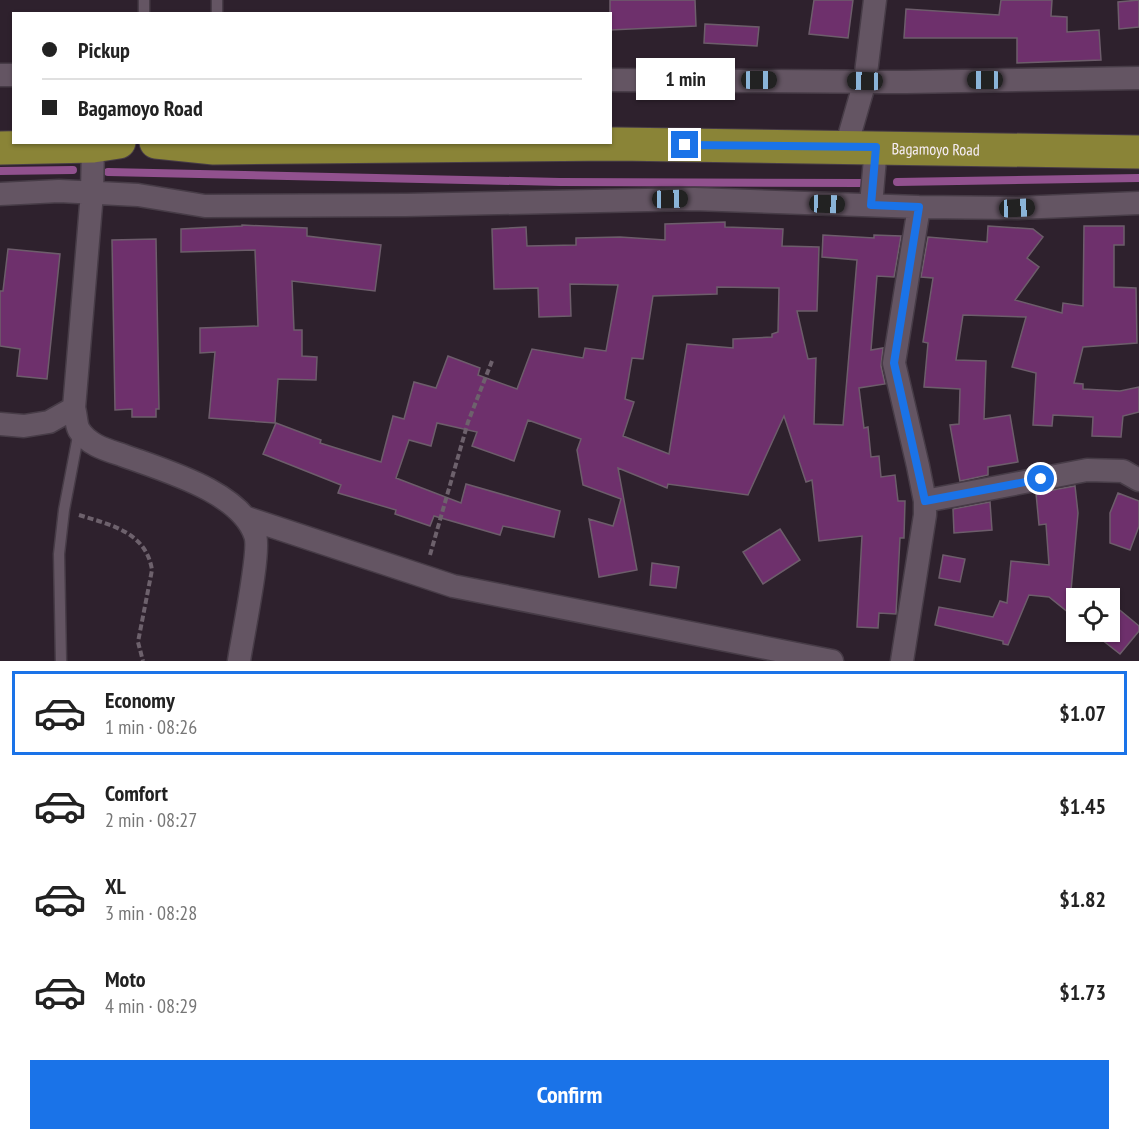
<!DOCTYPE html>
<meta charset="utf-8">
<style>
body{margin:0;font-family:"PT Sans Narrow",sans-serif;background:#f2f2f2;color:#222;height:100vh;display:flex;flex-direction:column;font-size:22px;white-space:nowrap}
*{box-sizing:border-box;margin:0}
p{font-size:20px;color:#767676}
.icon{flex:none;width:33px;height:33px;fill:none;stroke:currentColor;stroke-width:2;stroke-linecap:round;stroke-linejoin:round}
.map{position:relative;height:661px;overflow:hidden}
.details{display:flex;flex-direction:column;background:#fff;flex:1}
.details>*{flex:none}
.banner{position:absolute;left:12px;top:12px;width:600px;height:132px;border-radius:0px;box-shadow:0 2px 4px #0004;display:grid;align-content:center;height:132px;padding:0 30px;background:#fff}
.tools{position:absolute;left:1066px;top:588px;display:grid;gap:12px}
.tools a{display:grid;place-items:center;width:54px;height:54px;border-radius:0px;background:#fff;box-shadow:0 2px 4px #0004;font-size:30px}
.end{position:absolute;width:27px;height:27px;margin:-14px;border:8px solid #1a73e8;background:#fff;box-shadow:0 0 0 3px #fff}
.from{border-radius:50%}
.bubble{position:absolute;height:42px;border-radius:0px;background:#fff;box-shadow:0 2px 4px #0004;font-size:20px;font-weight:700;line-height:42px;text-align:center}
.car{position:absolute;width:18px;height:36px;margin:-18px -9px;border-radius:8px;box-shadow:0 0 4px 2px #0007;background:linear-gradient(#222 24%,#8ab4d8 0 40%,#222 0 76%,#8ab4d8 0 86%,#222 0)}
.banner b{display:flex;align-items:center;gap:21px;height:57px;font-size:22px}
.banner b+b{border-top:2px solid #e0e0e0}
.banner i{width:15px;height:15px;background:#222}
ul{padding:10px 0 0;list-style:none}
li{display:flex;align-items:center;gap:18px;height:84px;margin:0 12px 9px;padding:0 18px;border:3px solid transparent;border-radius:0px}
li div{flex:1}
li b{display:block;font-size:22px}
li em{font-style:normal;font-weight:700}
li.selected{border-color:#1a73e8}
li>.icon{width:54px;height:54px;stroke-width:1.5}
.button{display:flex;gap:12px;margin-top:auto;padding:12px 30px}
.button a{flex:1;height:69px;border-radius:0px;background:#1a73e8;color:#fff;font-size:24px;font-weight:700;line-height:69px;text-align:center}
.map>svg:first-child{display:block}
</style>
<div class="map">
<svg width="1139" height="661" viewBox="0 0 1139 661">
<rect width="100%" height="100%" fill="#2e212d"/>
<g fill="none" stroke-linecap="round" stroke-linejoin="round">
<path stroke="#91518e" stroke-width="8" d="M0,171l73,-1
M108,172l452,10 301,1
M897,182l242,-4"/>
</g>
<path fill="#6e306c" stroke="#6d5d6b" stroke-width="1.5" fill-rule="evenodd" d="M610,0h85l1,26 -86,4z
M814,0h39l-5,38 -39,-4z
M1001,0h51l-1,16 16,1v15l32,-2 2,30 -84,3v-25h-113l2,-29 93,6z
M1139,0v27l-20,2 -1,-27z
M705,24l54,3 -2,19 -53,-3z
M725,222v5l58,2 -1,17 37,1 -2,64h-20l11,48 8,-1 -2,66 29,1 14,-165 -35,-3 1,-22 51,3v-3l27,1 -7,41 -17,-1 -6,74 12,-2 -2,18 4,18 -26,4 5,40 4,-1 3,30 8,-1 2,21 14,-2 3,26h7l-1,37h-4l-4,76 -17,-1 -1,15 -21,-1 5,-91 -43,5 -7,-61 -6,2 -22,-66 -36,79 -80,-11 -1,4 -49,-20 19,102 -38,7 -10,-58 24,7 8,-27 -38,-14 -6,-35 4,-11 -53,-19 -14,41 -42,-15 5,-14 -40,-9 -6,23 -22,-6 -13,38 65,25 5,-19 94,27 -6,26 -51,-11 -3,9 -66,-19 -4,10 -35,-12 1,-4 -58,-17 3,-8 -78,-31 13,-31 45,17 -1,3 61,19 12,-46 11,3 10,-37 22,6 12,-32 32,12 -2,7 39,14 15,-40 51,9 2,-10 21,3 12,-66 -48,-1 1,32 -32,1 -1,-29 -44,1 -2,-60 34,-2 1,19 49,-1v-7l44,-1 45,3v-16zM717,287l62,1 -1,44 -6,2v3l-39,2v9l-46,-4 -18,110 -46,-18 11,-34 -9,-3 7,-41 11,1 10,-63 64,-2z
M242,225l65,3v8l74,9 -6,46 -83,-10 2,49h8v26l15,1 -1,23 -38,-1 -3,44 -66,-5 6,-66 -15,1v-25l58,-2 -3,-76 -74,2v-23l61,-3z
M988,226l45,3 10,8 -16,21 12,9 -24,33 47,13 1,-10 20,3 1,-80h40v19h-10v42l22,1 1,55 -54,4 -9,36 9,1v5l37,2 19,-4v25l-16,4 -2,21 -29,-1 1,-19 -40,-2 -1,11 -19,-1 3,-52 -24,-6 14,-50 -63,-2 -7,45 30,1 -2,58 26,-4 8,47 -30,5v8l-28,6 -10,-56 9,-1 1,-35 -36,-2 4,-44 -5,-1 10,-64 -12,-1 7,-40 59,5z
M156,239l3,170h-3v8h-24v-8l-17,1 -3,-170z
M8,249l52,5 -13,125 -30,-3 3,-27 -20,-3v-55h3z
M1075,486l3,27 -9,100 -20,-16 -20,-2 -21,50 -5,-1v-3l-68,-16 4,-18 54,10 7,-16 7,2 4,-42 38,4 -3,-41 -7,1 -3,-32z
M1118,493l21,8v25l-9,24 -20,-7v-30z
M990,502l2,28 -38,3 -1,-24z
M780,529l20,31 -37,24 -20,-32z
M943,555l22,4 -5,23 -21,-4z
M652,563l27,4 -3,21 -26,-3z
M1110,602l29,24v5l-19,23 -28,-22h18z"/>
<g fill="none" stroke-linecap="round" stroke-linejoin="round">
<g stroke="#473c47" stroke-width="13">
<path id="service" d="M217,0v14
M144,14v-14
M61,661l-2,-107 5,-44 15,-79"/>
</g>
<g stroke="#473c47" stroke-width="25">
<path id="minor" d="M0,75h14
M610,80l296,2 233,-4
M93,146l-1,47 -18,215c2,6 2,17 5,22 9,15 28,20 43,25 40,15 118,36 133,80 6,15 -13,104 -16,126
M846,147l19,-66 10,-81
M0,194l59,-3 79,4 67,11 201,-1 288,-6 225,8 98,1 122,-5
M871,205l5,-58
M0,424l24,2 25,-4 25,-14
M925,501l162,-31 36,1 16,9
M247,518l206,68 379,75
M902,661l23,-146v-14l-7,-35 -24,-103 25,-156"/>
</g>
<g stroke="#473c47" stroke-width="35">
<g id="trunk">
<path id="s1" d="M156,142l58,6 402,-4 523,8"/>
<path d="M0,148l93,-2 26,-4"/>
</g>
</g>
<path stroke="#6d616c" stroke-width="4" stroke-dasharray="6 3" stroke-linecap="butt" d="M79,515c32,10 67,17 73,55l-14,72 5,19
M430,555l38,-133 24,-61"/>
<use href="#service" stroke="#645563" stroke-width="10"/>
<use href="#minor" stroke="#645563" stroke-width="22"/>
<use href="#trunk" stroke="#8a8437" stroke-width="33"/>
</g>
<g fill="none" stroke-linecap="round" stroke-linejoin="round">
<path stroke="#1a73e8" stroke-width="8" d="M685,145l191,2 -5,58 48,2 -25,156 31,138 116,-22"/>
</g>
<g text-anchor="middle" stroke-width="4.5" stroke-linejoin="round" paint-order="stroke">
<g font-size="16" fill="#f7eef7" stroke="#241723">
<text dy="6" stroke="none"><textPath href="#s1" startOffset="780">Bagamoyo Road</textPath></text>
</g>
</g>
</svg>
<div class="tools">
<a><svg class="icon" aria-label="locate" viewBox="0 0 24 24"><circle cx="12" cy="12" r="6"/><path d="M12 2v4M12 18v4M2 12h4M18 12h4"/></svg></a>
</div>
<i class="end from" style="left:1041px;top:479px"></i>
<i class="end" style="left:685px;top:145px"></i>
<div class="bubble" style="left:636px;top:58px;width:99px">1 min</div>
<i class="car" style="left:759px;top:80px;rotate:90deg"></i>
<i class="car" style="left:985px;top:80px;rotate:270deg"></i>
<i class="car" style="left:865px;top:81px;rotate:271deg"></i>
<i class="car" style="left:670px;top:199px;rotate:89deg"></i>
<i class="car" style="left:827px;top:204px;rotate:92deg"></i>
<i class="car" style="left:1017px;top:208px;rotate:87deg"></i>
<div class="banner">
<b><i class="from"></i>Pickup</b>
<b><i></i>Bagamoyo Road</b>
</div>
</div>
<section class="details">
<ul>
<li class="selected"><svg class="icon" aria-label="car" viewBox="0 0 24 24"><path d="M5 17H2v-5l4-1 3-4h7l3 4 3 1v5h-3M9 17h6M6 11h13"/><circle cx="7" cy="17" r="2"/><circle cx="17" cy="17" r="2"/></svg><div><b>Economy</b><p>1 min · 08:26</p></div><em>$1.07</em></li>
<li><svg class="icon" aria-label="car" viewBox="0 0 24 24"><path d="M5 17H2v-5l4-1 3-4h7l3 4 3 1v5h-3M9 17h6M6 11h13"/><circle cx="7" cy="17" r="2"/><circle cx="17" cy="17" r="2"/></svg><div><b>Comfort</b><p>2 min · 08:27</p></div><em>$1.45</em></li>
<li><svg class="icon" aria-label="car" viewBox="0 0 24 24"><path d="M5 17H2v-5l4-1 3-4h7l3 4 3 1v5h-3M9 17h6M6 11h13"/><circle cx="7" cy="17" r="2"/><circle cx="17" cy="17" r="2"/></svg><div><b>XL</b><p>3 min · 08:28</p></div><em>$1.82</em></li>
<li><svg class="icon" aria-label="car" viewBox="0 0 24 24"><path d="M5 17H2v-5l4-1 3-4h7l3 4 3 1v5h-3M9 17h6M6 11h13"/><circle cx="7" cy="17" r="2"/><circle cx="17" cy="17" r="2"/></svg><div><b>Moto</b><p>4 min · 08:29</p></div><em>$1.73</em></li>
</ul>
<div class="button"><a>Confirm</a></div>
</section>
